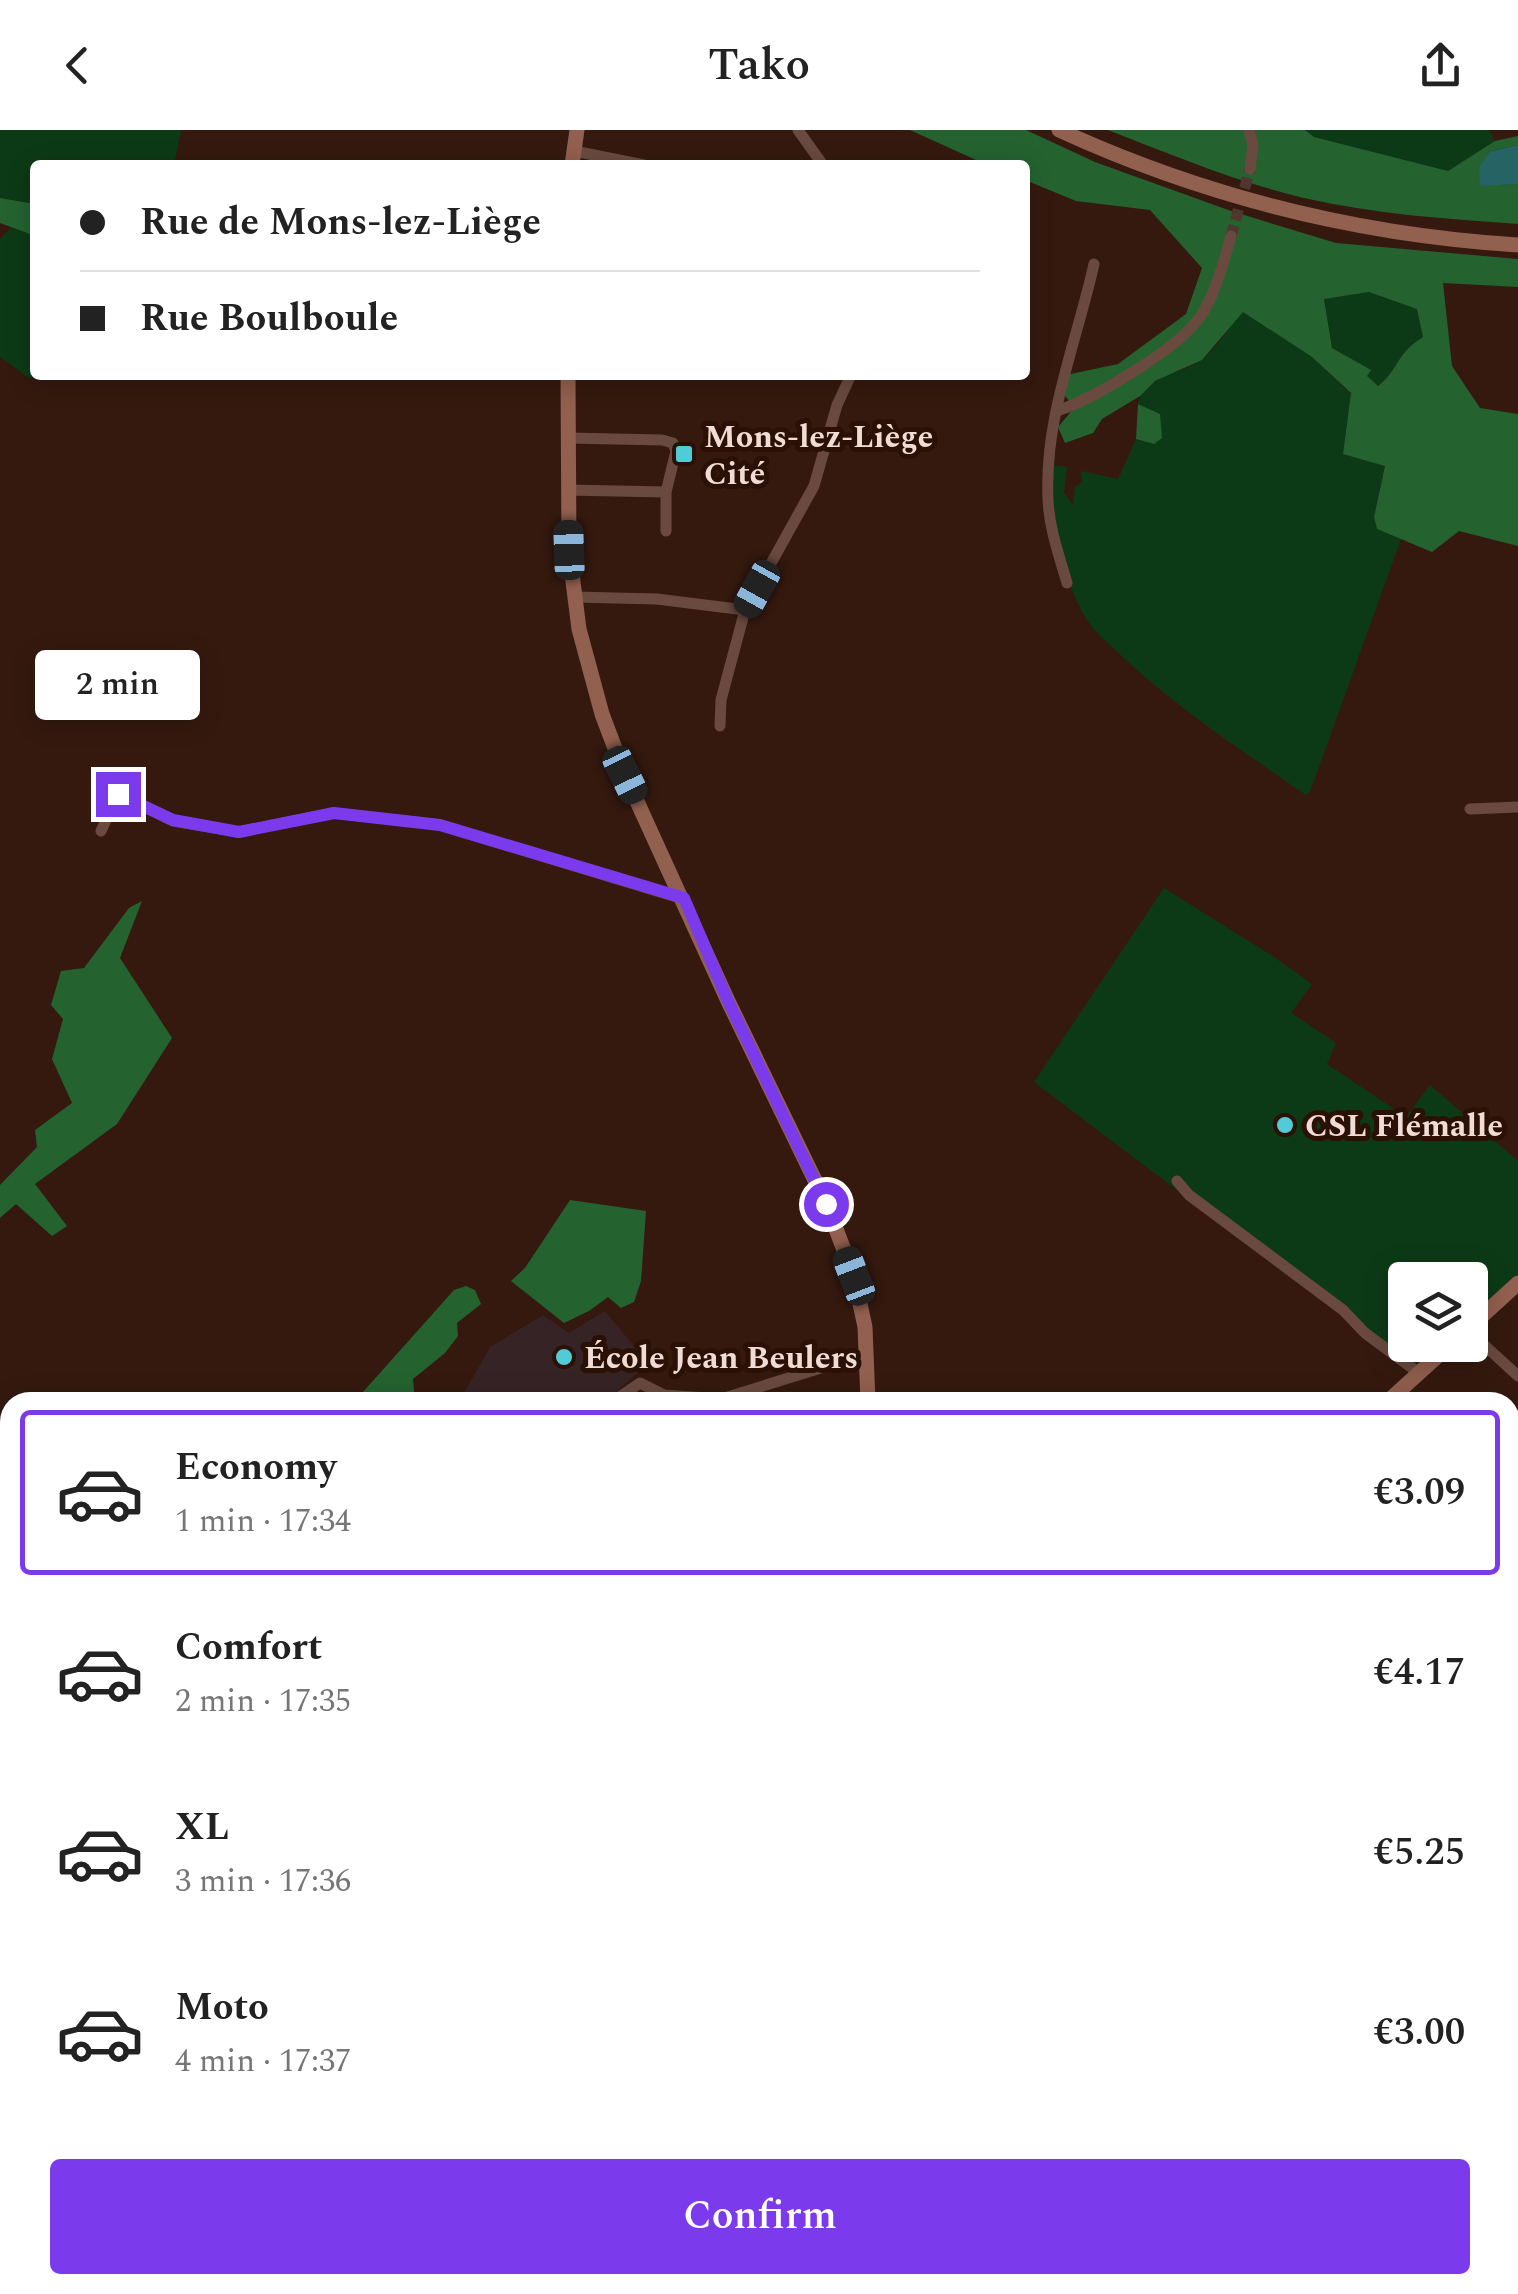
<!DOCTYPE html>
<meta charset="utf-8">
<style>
body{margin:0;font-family:Spectral,serif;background:#f6f6f6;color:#222;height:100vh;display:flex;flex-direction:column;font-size:38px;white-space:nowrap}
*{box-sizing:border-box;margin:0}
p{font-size:32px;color:#767676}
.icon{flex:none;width:55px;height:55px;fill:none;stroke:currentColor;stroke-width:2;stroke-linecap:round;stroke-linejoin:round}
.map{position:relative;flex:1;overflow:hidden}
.sheet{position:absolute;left:0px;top:1262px;width:1520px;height:902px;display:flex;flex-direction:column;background:#fff;border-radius:30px 30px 0 0;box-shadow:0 5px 25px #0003}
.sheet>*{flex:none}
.guide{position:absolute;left:30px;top:30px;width:1000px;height:220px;border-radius:10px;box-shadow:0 5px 25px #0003;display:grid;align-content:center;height:220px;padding:0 50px;background:#fff}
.controls{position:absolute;left:1388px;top:1132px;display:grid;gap:20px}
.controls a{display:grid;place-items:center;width:100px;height:100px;border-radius:10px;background:#fff;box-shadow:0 5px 25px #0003;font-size:50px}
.end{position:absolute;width:45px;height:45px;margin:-22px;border:12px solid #7c3aed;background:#fff;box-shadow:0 0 0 5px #fff}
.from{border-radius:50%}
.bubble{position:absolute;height:70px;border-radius:10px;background:#fff;box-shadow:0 5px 25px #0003;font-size:32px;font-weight:600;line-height:70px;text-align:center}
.car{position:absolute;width:30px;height:60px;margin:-30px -15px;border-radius:12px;box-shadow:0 0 8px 2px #0007;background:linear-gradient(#222 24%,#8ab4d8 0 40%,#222 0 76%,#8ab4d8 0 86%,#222 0)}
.guide b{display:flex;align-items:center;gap:35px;height:95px;font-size:38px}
.guide b+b{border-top:2px solid #e0e0e0}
.guide i{width:25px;height:25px;background:#222}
ul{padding:18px 0 0;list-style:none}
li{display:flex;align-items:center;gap:30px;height:165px;margin:0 20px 15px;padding:0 30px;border:5px solid transparent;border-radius:10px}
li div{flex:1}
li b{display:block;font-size:38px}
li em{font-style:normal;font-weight:600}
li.on{border-color:#7c3aed}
li>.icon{width:90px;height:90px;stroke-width:1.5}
.action{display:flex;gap:20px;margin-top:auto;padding:20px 50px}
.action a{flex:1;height:115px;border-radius:10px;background:#7c3aed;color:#fff;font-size:40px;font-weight:600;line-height:115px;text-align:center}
header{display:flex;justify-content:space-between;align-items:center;height:130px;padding:0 50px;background:#fff;font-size:45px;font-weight:600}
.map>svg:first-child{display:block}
</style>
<header><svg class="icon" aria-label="back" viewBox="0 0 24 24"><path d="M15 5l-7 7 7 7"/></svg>Tako<svg class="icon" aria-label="share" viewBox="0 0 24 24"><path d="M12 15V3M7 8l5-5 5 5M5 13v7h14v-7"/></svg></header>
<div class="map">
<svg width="1518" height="2164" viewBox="0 0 1518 2164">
<rect width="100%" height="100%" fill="#35190f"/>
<path fill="#362326" d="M605,1181l46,56 -13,5 -33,30h-146l31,-55 53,-32 26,18z"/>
<path fill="#0c3a16" d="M0,0h181l-7,35h-139v39l-35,-6z
M1306,0h183l6,11 -47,30 -135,-34z
M11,98l24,8v139h16l-22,3 -29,-21v-118z
M1369,162l48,16 6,29c-28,17 -23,33 -46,49l-11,-10 4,-6 -38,-22 -8,-49z
M1242,181l70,46 39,37 -8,60 42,11 -11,52 3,12 24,10 -91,253 -4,3c-62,-43 -125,-84 -180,-135 -15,-14 -32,-27 -42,-45 -26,-46 -31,-99 -32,-150l15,2 -3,26 9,12 2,-18 7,-5 -1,-11 37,8 18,-40 18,5 6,-30 -22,-10c7,-29 43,-29 63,-44 16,-11 29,-34 41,-49z
M1164,758l110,69 38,27 -21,29 45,30 -9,21 79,53 24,-32 88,76v117l-48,42v-40h-65v65h37l-31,27 -68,-56 -309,-234z
M1510,2128h8v36h-61v-9h53z"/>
<path fill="#246330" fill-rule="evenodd" d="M910,0h116l69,32 136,49 105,32 182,16v28l-75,-4 9,83 28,42 38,6v132l-59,-15 -27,21 -55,-23 -3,-12 11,-51 -42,-12 8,-61 -39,-36 -69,-45 -41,48 -47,21 -15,15 -38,23 -9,14 -28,10 -7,-16 16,-19 -11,-15 3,-18 52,-11 68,-50 16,-46 -52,-58 -74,-9 -51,-21v-15h-38zM1369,162l48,17 6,28c-28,17 -23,32 -45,49l-11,-10 4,-6 -39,-22 -8,-49z
M1108,0h197l9,7 134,34 47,-30 23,-5v9l-27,6 -11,34 38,-1v40c-71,-5 -144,-10 -214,-26 -67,-16 -132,-43 -196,-68z
M0,68l35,6v32l-35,-13z
M1138,274l22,10 2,24 -8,6 -18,-5z
M142,771l-22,57 52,80 -55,86 -82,60 32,42 -15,10 -36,-32 -16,14v-33l37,-38 -2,-17 37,-27 -20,-44 11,-40 -12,-14 10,-34 23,-3 45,-60z
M570,1070l76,11 -5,70 -7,21 -13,6 -13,-11 -19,14 -25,12 -53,-42 14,-13z
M466,1156l9,4 6,14 -24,19 1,13 -13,17 -32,26 2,23h-61l100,-112z
M1518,1468v105l-8,-2v-92z
M1510,1591l8,1v91l-8,21z
M1510,1724l8,6v121l-8,-2z"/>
<path fill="#256365" d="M1518,15v39l-38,2 -1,-19 12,-16z"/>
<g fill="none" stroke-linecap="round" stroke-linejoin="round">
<path stroke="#51362d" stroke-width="11" stroke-dasharray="11 5.5" stroke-linecap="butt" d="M1231,106l19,-67"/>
<path stroke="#6a4a3f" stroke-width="11" d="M798,0l25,35
M1249,0l4,15 -3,24
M574,21l70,14
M1057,281c36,-12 121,-62 143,-94 16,-24 23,-53 31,-81
M568,308l94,2 11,3 3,8 -10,41v39
M567,360l99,2
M1067,453c-8,-28 -18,-55 -19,-84 -4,-81 29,-158 46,-235
M574,467l83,2 88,11
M720,596l1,-26 24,-90 69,-124 23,-81 14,-30
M1470,679l48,-2
M101,701l17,-37 55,27 66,11 95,-19 106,12 243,74
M1177,1051l12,14 154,115 22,23 54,40
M1470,1202l48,44
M612,1272l28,-19 24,12 57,4 145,-45
M1510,1473l8,-11
M0,1776l10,4
M598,2155l24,9
M1289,2155l1,9
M1020,2164l6,-9"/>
<path stroke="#92604e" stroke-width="15" d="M1059,0c146,67 299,105 459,115
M572,35l5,-35
M568,245l1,175 10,79 23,85 23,61 103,226 98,202 28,73 11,51 3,75
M1470,1197l48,-44
M1387,1272l63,-57
M0,1901l10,4
M939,2155l1,9
M440,2164l14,-9"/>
</g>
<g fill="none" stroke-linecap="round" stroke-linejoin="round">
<path stroke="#7c3aed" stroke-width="12" d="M118,664l55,26 66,12 95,-19 106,12 244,73 44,103 98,203"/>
</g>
<g fill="#52cbd8" stroke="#2b1006" stroke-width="4">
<rect x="674" y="314" width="20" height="20" rx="5"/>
<circle cx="1285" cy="995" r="10"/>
<circle cx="564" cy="1227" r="10"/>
</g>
<g text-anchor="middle" stroke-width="10" stroke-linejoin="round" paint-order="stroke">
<g font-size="32" font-weight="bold" fill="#f0dcd5" stroke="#2b1006" text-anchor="start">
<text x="704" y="317">Mons-lez-Liège<tspan x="704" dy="37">Cité</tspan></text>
<text x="1305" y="1006">CSL Flémalle</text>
<text x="584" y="1238">École Jean Beulers</text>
</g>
</g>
</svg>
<div class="controls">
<a><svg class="icon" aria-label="layers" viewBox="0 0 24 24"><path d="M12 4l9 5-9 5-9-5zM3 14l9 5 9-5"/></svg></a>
</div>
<i class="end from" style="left:826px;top:1074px"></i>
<i class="end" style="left:118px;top:664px"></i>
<div class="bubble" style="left:35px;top:520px;width:165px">2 min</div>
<i class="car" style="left:569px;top:420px;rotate:358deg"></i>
<i class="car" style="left:757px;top:459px;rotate:209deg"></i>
<i class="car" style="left:625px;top:645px;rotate:154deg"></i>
<i class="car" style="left:854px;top:1146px;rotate:339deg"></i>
<div class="guide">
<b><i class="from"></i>Rue de Mons-lez-Liège</b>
<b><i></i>Rue Boulboule</b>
</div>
<section class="sheet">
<ul>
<li class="on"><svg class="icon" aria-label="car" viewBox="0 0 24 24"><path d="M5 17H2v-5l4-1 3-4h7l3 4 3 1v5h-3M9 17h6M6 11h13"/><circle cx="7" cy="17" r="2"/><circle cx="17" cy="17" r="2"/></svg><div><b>Economy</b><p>1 min · 17:34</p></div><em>€3.09</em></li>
<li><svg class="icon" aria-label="car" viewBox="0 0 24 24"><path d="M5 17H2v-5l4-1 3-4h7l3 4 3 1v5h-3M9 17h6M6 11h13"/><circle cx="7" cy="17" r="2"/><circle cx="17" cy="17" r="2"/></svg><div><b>Comfort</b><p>2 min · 17:35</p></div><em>€4.17</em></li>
<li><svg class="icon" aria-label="car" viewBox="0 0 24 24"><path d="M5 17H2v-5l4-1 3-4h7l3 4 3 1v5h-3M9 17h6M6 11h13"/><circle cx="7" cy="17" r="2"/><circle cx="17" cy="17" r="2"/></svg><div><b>XL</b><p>3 min · 17:36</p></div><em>€5.25</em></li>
<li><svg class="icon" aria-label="car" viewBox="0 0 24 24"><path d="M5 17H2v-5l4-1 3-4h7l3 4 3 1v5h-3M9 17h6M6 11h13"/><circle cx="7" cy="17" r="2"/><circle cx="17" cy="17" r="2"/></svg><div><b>Moto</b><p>4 min · 17:37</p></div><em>€3.00</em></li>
</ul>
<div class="action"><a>Confirm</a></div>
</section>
</div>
